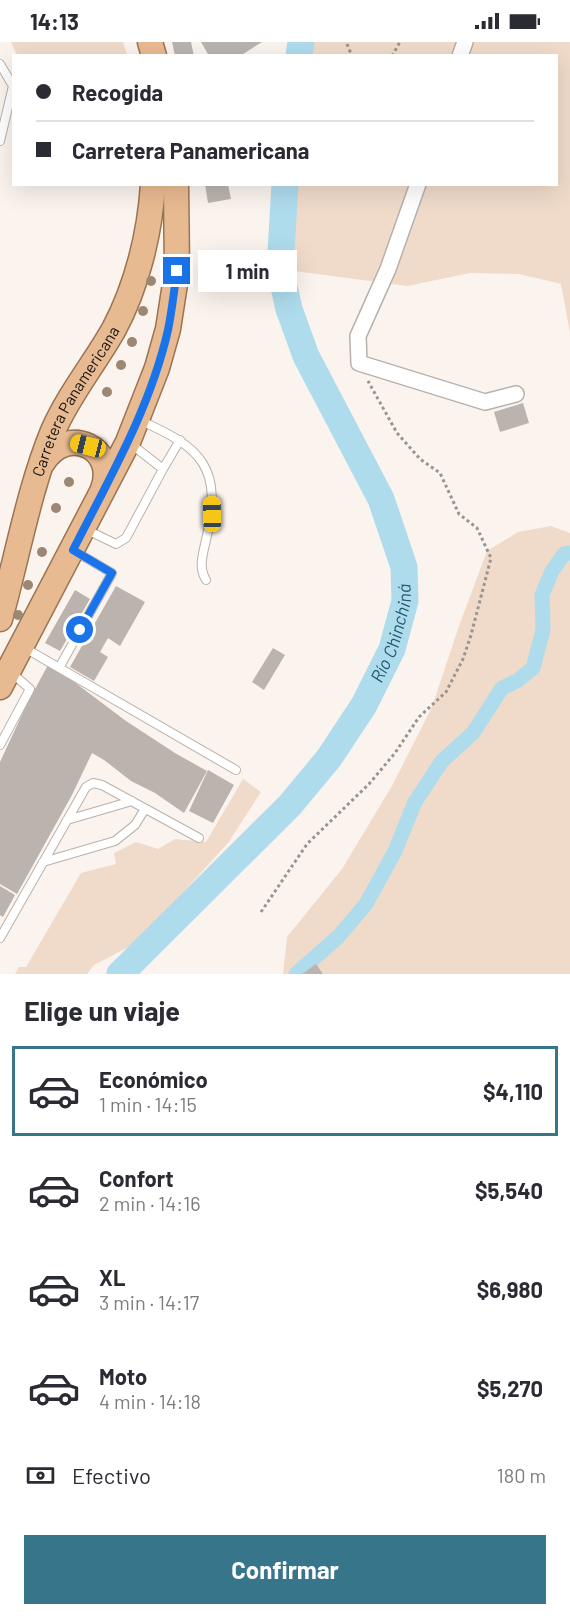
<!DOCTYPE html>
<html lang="es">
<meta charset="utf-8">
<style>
body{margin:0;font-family:Barlow,sans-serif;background:#f2f2f3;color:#2b2b33;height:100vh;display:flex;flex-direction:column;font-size:22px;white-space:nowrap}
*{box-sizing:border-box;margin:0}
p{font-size:20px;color:#7c7c81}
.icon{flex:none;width:33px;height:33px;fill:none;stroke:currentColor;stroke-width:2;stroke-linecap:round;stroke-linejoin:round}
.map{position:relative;height:932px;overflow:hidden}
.details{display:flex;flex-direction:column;background:#fff;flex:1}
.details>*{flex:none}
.top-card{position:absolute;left:12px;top:12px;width:546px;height:132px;border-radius:0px;box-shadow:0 6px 24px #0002;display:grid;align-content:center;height:132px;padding:0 24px;background:#fff}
.end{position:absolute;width:27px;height:27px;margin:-14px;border:8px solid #1a73e8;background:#fff;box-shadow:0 0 0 3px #fff}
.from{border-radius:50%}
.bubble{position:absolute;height:42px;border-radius:0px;background:#fff;box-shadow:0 6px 24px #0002;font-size:20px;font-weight:700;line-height:42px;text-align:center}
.car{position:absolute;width:18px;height:36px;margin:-18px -9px;border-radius:8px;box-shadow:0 0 4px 2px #0007;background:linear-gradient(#f5c518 24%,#345 0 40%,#f5c518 0 76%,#345 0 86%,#f5c518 0)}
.top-card b{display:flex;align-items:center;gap:21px;height:57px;font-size:22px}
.top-card b+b{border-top:2px solid #e1e1e2}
.top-card i{width:15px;height:15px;background:#2b2b33}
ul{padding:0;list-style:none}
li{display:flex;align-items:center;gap:18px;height:90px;margin:0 12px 9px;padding:0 12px;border:3px solid transparent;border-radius:0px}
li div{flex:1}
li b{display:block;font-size:22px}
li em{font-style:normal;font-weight:700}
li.current{border-color:#37758b}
li>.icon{width:54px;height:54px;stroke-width:1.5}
h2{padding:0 24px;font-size:27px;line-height:72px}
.pay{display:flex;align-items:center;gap:15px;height:66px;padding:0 24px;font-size:22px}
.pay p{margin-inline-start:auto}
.primary-button{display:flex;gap:12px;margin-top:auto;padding:12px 24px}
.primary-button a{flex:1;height:69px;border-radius:0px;background:#37758b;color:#fff;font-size:24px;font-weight:700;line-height:69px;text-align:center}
.status{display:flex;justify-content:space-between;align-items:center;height:42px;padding:0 30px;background:#fff;direction:ltr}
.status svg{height:16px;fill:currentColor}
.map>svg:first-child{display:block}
</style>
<div class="status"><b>14:13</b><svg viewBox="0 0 49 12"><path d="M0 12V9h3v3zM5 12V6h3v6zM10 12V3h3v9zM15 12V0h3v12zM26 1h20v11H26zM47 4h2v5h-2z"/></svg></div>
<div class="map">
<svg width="570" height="932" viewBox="0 0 570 932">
<rect width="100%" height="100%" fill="#fbf3ed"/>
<path fill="#f0dbca" d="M11,0h112l4,13h-110z
M301,0h269v291l-9,-49 -42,-10 -49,-1 -63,13 -127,-17 5,-84 271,-1v-128l-257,-1z
M551,484l19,7v441h-287l4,-37 55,-68 51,-85 39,-77 27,-81 28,-75 31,-19z
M243,737l18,13 -33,51 -90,99 -44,23 -7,9h-72l4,-7h7l55,-94 35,-9 -2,-11 22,-11 22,7 17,-10 31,3z"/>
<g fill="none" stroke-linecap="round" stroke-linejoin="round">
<path stroke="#afdced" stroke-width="15" d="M296,932l42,-37 28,-33 29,-53 20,-49 27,-41 31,-28 29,-45 15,-7 16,-13 10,-38 -1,-35 10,-24 12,-17 6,-1"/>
<g stroke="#afdced" stroke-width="27">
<path d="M299,14l2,-14"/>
<path id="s1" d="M120,932l170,-169 39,-47 35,-53 28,-56 13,-48 -1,-34 -23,-68 -75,-143 -17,-47 -9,-40 5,-85"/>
</g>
</g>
<path fill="#bbb4ae" d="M172,0h19l3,14h-19z
M201,0h61l-22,14h-31z
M205,142h23l3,15 -23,4z
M523,361l6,20 -29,9 -6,-20z
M116,544l29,16 -25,44 -12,-8 -8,14 8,5 -14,24 -24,-14z
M75,548l15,9 -30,52 -15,-8z
M273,606l12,7 -21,35 -12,-8z
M49,621l77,58 49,32 32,18 -23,42 -29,-20 -24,-12 -27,-21 -12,-7 -20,42 -55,99 -17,-10v-122l26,-56z
M208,728l26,15 -21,38 -24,-12z
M0,844l15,9 -12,22 -3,-2z
M316,922l7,10h-21z"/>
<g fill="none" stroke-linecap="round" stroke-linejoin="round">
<g stroke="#b8b1ab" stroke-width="10">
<path id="service" d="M0,22l13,22 -13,55
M139,378c64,28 84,48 67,120 -3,14 -8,27 0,40
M163,427l17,-29
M85,487l31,15 10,-6 37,-69 -32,-25
M23,605l213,123
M59,626l53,-95 -36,-21
M0,703l30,-56 -18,-16
M67,778l65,-19
M43,820l72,-21 20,-16 10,-16
M0,896l86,-151 7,-4 9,2 97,53"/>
</g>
<g stroke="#b8b1ab" stroke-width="18">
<path id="minor" d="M460,14l5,-14
M418,142l-30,85 -30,67 1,27 126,39 31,-8"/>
</g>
<g stroke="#9b7453" stroke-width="27">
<g id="trunk">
<path d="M150,0l4,14"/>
<path d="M43,420c25,-39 75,-13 60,27"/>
<path id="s2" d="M0,577c17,-61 29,-130 53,-188 16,-37 42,-68 61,-102 23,-43 36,-96 39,-145"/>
<path d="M0,645l128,-245 29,-74 11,-39 9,-58 -1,-87"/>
</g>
</g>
<path stroke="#999490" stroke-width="3" stroke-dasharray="3 3" stroke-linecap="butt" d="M347,2l5,12
M392,14l8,-14
M330,144v-2
M261,870l46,-68 62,-60 26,-31 24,-36 27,-25 17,-33 8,-24 20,-77 -14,-30 -18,-14 -19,-41 -20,-14 -23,-26 -29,-52"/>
<use href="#service" stroke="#fff" stroke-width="8"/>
<use href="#minor" stroke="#fff" stroke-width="15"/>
<use href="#trunk" stroke="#e8ba92" stroke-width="24"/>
</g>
<g fill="#9c8772">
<circle cx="151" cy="239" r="5"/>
<circle cx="143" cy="269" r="5"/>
<circle cx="132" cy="300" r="5"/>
<circle cx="121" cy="323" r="5"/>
<circle cx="107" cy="350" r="5"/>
<circle cx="69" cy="440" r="5"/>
<circle cx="56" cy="466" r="5"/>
<circle cx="42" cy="510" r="5"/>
<circle cx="28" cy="543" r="5"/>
<circle cx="18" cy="573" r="5"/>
</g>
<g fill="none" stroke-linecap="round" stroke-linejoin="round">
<path stroke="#1a73e8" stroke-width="8" d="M80,588l32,-57 -39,-23c36,-71 77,-141 95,-220 4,-19 6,-40 9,-59"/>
</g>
<g text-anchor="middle" stroke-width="4.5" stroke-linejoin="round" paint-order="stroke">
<g font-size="16" fill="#151311" stroke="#fff">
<text dy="6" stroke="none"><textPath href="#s2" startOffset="232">Carretera Panamericana</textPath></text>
</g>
<g font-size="18" font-style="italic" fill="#20596c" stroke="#fff">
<text dy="6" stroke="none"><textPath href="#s1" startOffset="442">Río Chinchiná</textPath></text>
</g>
</g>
</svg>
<i class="end from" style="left:80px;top:588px"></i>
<i class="end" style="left:177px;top:229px"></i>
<div class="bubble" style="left:198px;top:208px;width:99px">1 min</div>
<i class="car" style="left:88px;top:404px;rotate:284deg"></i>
<i class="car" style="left:212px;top:472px;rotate:359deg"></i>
<div class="top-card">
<b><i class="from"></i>Recogida</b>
<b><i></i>Carretera Panamericana</b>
</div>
</div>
<section class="details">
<h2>Elige un viaje</h2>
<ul>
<li class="current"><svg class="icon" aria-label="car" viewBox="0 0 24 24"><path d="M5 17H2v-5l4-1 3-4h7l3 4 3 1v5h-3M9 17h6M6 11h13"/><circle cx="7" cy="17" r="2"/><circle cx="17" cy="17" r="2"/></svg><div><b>Económico</b><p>1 min · 14:15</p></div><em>$4,110</em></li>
<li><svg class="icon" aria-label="car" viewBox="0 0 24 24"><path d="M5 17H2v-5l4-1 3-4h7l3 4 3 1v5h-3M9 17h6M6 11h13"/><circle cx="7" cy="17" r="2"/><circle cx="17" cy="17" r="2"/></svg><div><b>Confort</b><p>2 min · 14:16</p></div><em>$5,540</em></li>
<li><svg class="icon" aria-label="car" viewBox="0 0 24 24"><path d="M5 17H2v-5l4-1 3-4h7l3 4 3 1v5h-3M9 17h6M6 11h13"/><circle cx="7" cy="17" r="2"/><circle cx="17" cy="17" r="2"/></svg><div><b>XL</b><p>3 min · 14:17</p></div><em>$6,980</em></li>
<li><svg class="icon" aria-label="car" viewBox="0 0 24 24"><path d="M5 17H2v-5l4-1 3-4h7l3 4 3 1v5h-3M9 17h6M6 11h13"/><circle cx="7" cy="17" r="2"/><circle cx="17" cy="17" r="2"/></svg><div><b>Moto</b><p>4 min · 14:18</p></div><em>$5,270</em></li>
</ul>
<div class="pay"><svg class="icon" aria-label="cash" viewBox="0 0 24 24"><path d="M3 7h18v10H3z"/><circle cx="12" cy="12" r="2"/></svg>Efectivo<p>180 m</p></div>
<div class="primary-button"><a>Confirmar</a></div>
</section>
